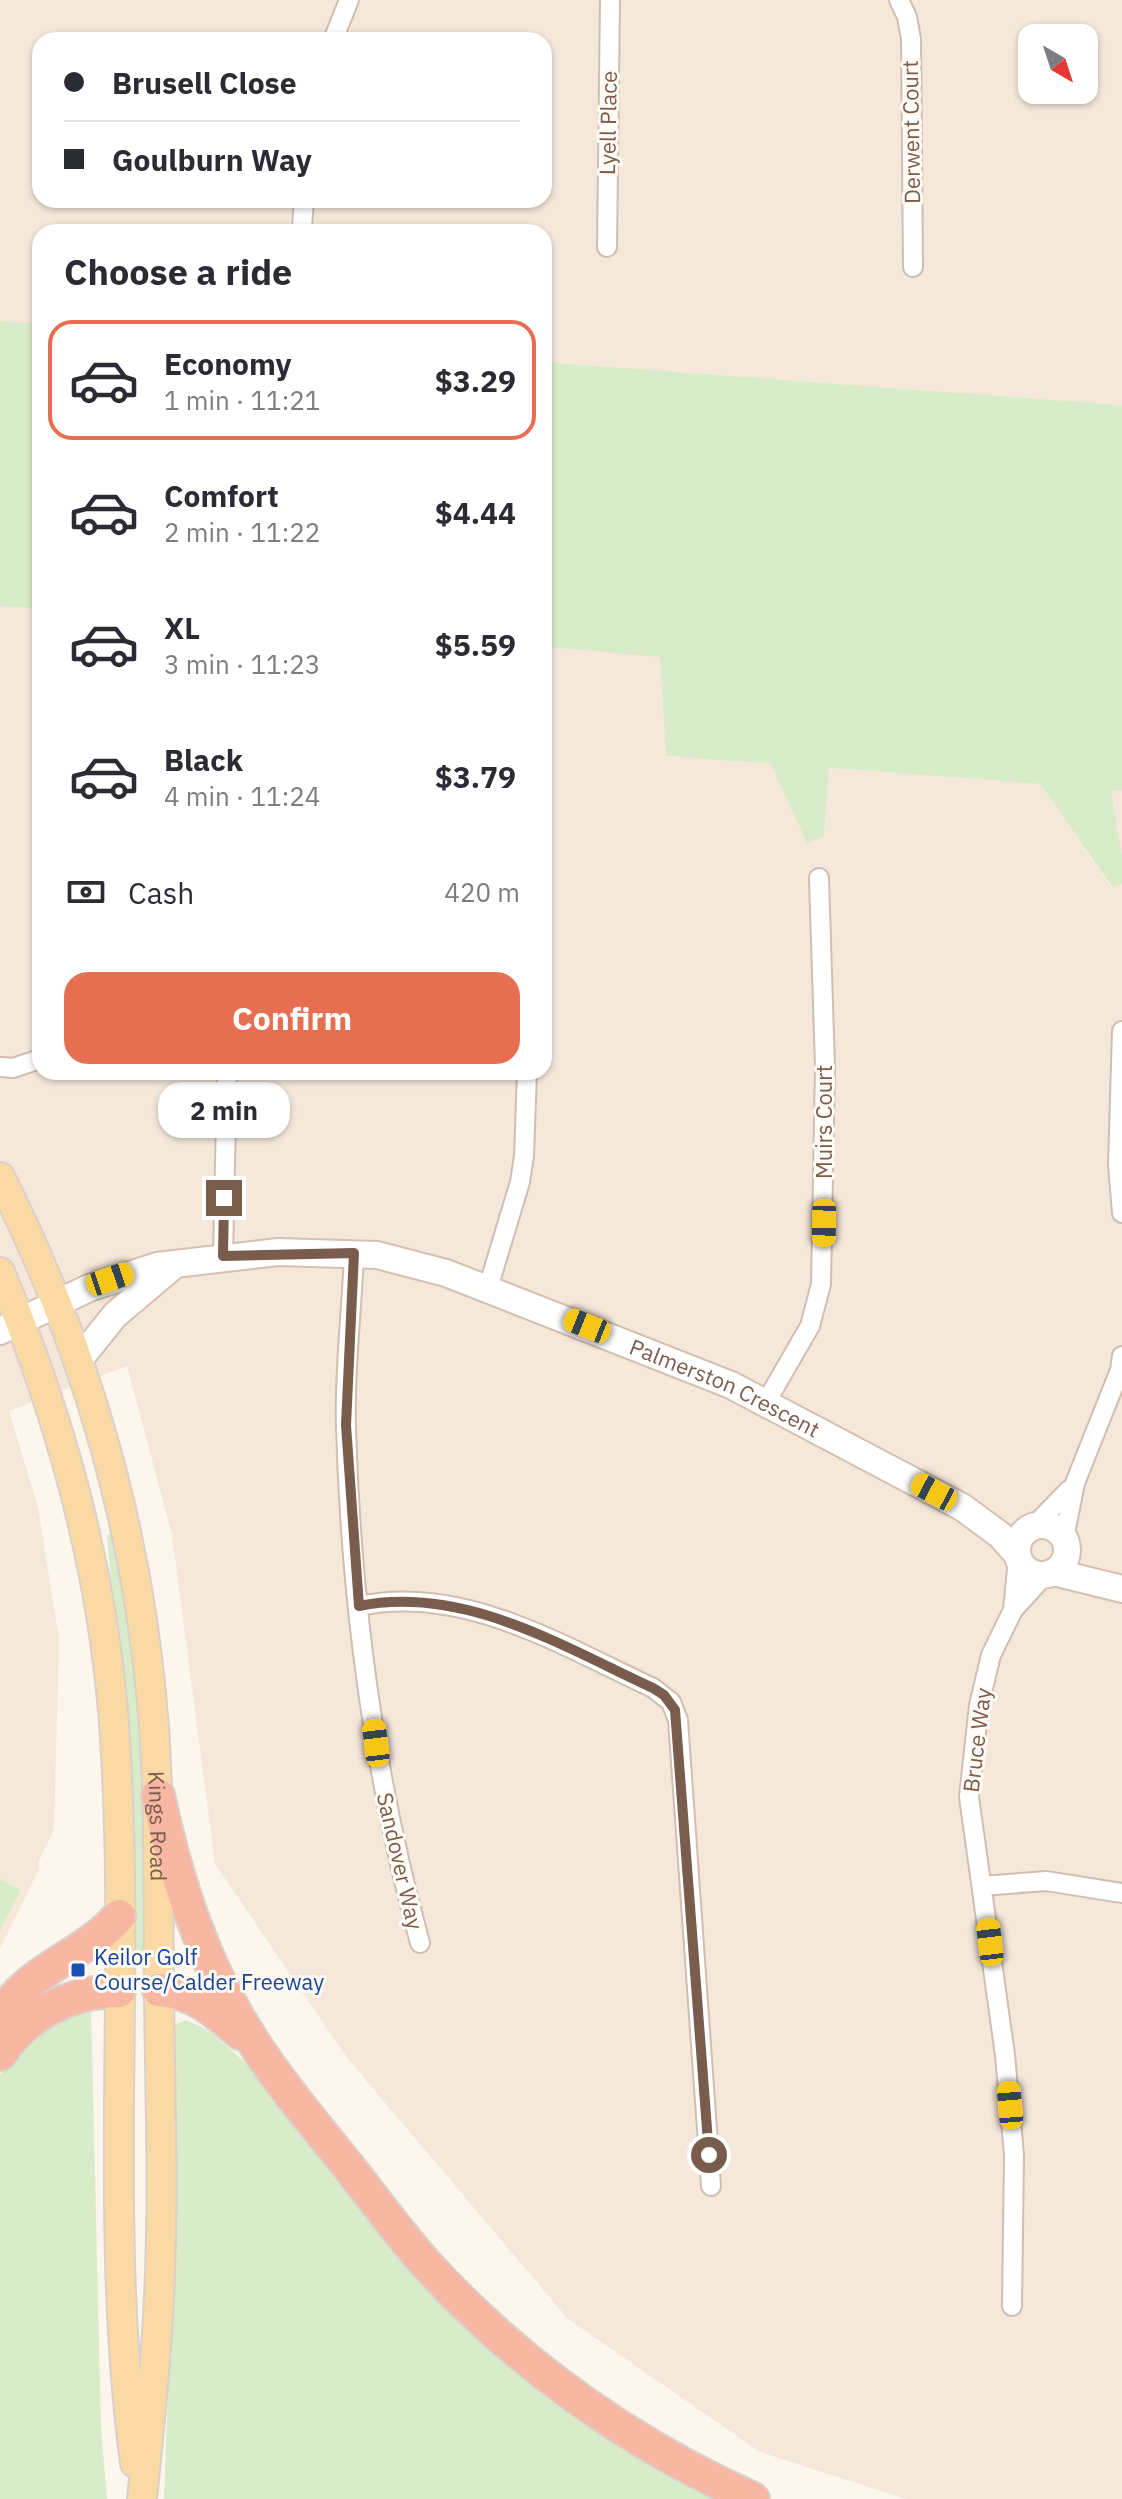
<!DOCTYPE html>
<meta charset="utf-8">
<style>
body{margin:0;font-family:"IBM Plex Sans",sans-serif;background:#f2f2f3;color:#2b2b33;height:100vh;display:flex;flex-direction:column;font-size:30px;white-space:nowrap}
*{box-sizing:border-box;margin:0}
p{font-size:26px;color:#7c7c81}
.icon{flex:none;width:44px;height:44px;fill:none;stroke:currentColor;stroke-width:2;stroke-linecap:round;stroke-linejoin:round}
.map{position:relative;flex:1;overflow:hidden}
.sheet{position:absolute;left:32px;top:224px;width:520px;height:856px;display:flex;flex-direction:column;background:#fff;border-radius:24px;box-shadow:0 2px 6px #0004}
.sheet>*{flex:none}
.guide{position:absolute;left:32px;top:32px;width:520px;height:176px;border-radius:24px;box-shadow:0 2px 6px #0004;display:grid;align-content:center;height:176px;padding:0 32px;background:#fff}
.needle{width:52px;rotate:141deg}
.controls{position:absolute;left:1018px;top:24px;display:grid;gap:16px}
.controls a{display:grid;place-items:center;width:80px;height:80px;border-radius:16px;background:#fff;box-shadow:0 2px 6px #0004;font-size:40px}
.end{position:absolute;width:36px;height:36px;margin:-18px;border:10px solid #7a5c4d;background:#fff;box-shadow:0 0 0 4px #fff}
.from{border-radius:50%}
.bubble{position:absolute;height:56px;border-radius:24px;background:#fff;box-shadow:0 2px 6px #0004;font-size:26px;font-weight:700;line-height:56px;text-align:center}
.car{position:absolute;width:24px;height:48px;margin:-24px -12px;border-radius:10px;box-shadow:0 0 6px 2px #0007;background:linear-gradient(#f5c518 24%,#345 0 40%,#f5c518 0 76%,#345 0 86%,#f5c518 0)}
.guide b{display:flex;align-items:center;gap:28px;height:76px;font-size:30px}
.guide b+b{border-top:2px solid #e1e1e2}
.guide i{width:20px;height:20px;background:#2b2b33}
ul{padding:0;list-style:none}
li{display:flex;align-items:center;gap:24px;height:120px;margin:0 16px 12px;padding:0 16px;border:4px solid transparent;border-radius:24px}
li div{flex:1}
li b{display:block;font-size:30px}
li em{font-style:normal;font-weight:700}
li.on{border-color:#e76f51}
li>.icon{width:72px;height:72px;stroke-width:1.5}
h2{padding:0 32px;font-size:36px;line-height:96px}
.pay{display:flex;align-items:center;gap:20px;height:88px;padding:0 32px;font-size:30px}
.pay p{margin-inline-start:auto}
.primary-button{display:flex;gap:16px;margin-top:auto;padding:16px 32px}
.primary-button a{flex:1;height:92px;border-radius:24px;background:#e76f51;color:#fff;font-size:32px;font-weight:700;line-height:92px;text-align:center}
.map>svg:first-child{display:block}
</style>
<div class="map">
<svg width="1122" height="2499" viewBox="0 0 1122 2499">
<rect width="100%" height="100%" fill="#fdf6ec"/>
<path fill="#f5e8da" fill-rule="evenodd" d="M0,0h1122v405l-578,-43v-130h-504v92l-40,-3zM1032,38h52v52h-52zM40,40h504v160h-504z
M0,606l40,3v463h504l2,-425 115,9 5,100 105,8 53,72 4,-68 212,16 71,103 11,-3v1615h-216l-146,-47 -192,-133 -220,-260 -133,-195 -43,-329 -45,-169 -118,45 29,96 21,131 -5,191 -15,32v8l-39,80z
M1110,789l12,1v66z"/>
<path fill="#d8ecc9" d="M0,321l40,3v285l-40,-3z
M544,362l578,43v385h-11l11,66v28l-10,3 -72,-103 -211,-16 -5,68 -17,7 -36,-79 -105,-8 -6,-99 -113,-10 -3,11z
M115,1533l28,191 5,233h-16l-15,-310 -10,-112z
M0,1879l21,11 -21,40z
M91,2005l10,422 6,72h-107v-425l27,-36z
M186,2020l22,10 47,41 193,237 109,98 128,77 36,16h-557l8,-219v-254z"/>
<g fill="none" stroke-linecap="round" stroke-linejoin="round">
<g stroke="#d1beb0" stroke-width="22">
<path id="street" d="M899,0l8,17 4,22 2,228
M333,40l16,-40
M302,227l2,-27
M607,247l3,-247
M1122,1031l-4,134 4,48
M0,1067l13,1 27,-9
M354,1253c-2,58 -10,117 -8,175 5,173 28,348 74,515
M223,1256l4,-184
M488,1288l32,-106 4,-26 3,-84
M766,1402l44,-76 11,-42 4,-217 -6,-189
M1035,1525l34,-35
M1064,1538l11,-55 45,-113 2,-14
M359,1606c104,-22 204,40 294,82l18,14 7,18 33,466
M1013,1610l5,-52
M982,1886l64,-5 76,12
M1012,2306l2,-151 -9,-100 -36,-258 10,-92 12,-50 22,-45 32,-35"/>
</g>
<g stroke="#d6c0b0" stroke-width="30">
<g id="secondary">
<path id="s1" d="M0,1331l89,-43 68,-22 121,-14 99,3 69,18 285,112 231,122 38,28 17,19"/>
<path d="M79,1360l36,-45 58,-49"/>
<circle cx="1042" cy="1550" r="25"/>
<path d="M1053,1572l69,17"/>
</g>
</g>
<g stroke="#dad1cd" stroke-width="32">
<g id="primary">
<path id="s2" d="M0,1177c87,173 140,357 154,551 6,88 4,176 5,264 1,101 5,203 0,305 -3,67 -10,135 -17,202"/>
<path d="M0,1272c59,141 100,286 113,439 20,250 -11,503 22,752"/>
</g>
</g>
<g stroke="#dad1cd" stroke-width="36">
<path id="highway" d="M158,1795c19,88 47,175 98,251 27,42 61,81 92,120 26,33 51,68 79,99 93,101 202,178 326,234
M159,1990c36,2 55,21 81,43
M0,2017c28,-49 84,-60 119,-101
M0,2054c26,-40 72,-63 119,-63"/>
</g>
<use href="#street" stroke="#fff" stroke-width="18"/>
<use href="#secondary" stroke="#fff" stroke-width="26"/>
<use href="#primary" stroke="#fbd9a5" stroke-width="28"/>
<use href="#highway" stroke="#f7b7a3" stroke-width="32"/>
</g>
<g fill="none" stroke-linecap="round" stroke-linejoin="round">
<path stroke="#7a5c4d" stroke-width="10" d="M224,1198l-1,58 131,-3 -8,172 13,181c104,-21 203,40 294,82l11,7 11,15 34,445"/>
</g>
<rect fill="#1a4fb4" stroke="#fffaf3" stroke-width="3" x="70" y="1962" width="16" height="16" rx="4"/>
<g text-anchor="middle" stroke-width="6" stroke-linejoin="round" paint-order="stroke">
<g font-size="22" fill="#7a5c4d" stroke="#fffaf3">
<text transform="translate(608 123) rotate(-89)" y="8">Lyell Place</text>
<text transform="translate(911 132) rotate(-91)" y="8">Derwent Court</text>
<text transform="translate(824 1122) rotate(-90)" y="8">Muirs Court</text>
<text dy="8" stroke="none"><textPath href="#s1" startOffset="764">Palmerston Crescent</textPath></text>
<text transform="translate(977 1740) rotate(-83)" y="8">Bruce Way</text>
<text dy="8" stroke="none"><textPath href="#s2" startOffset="674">Kings Road</textPath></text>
<text transform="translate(400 1861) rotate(77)" y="8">Sandover Way</text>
</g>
<g font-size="22" fill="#164399" stroke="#fffaf3" text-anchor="start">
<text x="94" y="1965">Keilor Golf<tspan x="94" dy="25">Course/Calder Freeway</tspan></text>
</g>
</g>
</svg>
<div class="controls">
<a><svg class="needle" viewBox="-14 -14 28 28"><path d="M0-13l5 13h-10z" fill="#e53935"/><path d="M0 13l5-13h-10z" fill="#7c7c81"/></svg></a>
</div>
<i class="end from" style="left:709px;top:2155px"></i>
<i class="end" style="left:224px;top:1198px"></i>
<div class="bubble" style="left:158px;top:1082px;width:132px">2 min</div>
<i class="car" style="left:824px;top:1223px;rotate:181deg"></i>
<i class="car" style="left:110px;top:1279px;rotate:71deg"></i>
<i class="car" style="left:587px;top:1326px;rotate:292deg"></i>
<i class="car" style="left:934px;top:1492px;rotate:298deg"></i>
<i class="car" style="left:376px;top:1743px;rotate:353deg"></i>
<i class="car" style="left:990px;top:1942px;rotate:353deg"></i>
<i class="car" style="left:1010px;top:2105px;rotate:355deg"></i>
<div class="guide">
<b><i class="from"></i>Brusell Close</b>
<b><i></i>Goulburn Way</b>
</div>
<section class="sheet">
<h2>Choose a ride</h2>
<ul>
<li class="on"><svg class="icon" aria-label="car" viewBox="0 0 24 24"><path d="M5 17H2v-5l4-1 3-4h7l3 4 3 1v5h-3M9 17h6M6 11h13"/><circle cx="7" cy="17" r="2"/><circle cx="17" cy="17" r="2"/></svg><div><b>Economy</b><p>1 min · 11:21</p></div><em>$3.29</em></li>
<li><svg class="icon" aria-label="car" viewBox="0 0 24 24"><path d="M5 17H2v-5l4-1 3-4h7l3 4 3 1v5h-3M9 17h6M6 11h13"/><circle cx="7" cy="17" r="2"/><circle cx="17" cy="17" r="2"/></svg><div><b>Comfort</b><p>2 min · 11:22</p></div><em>$4.44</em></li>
<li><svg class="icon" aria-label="car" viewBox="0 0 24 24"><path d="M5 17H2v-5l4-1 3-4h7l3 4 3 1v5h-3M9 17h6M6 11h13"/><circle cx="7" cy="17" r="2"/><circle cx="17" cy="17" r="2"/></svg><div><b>XL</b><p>3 min · 11:23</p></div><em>$5.59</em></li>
<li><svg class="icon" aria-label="car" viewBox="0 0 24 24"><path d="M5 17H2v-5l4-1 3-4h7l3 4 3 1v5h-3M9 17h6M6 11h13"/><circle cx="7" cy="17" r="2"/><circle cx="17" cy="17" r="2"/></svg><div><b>Black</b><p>4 min · 11:24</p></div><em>$3.79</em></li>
</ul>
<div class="pay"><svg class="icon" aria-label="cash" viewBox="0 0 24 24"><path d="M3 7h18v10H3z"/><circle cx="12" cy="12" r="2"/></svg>Cash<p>420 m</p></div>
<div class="primary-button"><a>Confirm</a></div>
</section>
</div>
